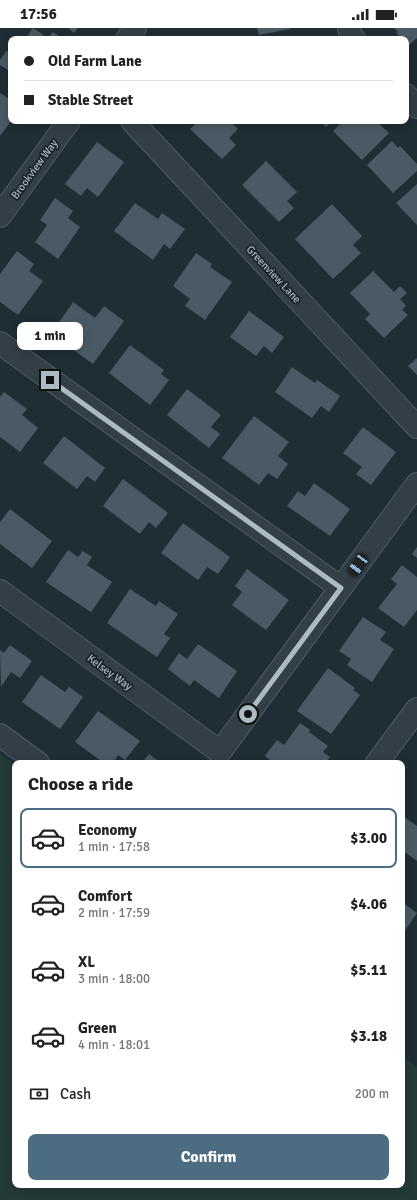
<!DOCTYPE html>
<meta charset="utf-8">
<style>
body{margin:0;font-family:Signika,sans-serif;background:#f6f6f6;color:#222;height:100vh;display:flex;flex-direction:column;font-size:15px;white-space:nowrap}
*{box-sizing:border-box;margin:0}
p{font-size:13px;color:#767676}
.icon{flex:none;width:22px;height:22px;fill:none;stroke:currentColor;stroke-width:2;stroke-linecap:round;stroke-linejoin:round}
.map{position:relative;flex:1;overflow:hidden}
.side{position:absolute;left:12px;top:732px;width:393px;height:428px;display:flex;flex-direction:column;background:#fff;border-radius:8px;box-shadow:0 2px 10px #0003}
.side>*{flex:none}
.hud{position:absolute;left:8px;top:8px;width:401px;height:88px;border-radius:8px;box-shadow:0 2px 10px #0003;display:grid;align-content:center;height:88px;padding:0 16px;background:#fff}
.end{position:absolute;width:18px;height:18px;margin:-9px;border:5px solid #acbac3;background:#111;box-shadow:0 0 0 2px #111}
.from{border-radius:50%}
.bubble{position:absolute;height:28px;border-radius:8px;background:#fff;box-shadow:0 2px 10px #0003;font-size:13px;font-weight:800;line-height:28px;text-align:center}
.car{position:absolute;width:12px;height:24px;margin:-12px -6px;border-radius:5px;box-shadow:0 0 3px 1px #0007;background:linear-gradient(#222 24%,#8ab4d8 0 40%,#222 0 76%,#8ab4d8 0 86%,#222 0)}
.hud b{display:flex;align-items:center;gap:14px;height:38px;font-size:15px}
.hud b+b{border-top:1px solid #e0e0e0}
.hud i{width:10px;height:10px;background:#222}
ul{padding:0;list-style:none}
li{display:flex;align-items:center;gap:12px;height:60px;margin:0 8px 6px;padding:0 8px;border:2px solid transparent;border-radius:8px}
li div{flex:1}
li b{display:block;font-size:15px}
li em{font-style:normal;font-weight:800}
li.on{border-color:#4b6c81}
li>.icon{width:36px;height:36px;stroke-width:1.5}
h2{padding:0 16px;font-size:18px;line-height:48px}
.pay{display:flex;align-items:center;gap:10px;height:44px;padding:0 16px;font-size:15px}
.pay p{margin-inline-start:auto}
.action{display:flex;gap:8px;margin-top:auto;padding:8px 16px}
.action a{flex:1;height:46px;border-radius:8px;background:#4b6c81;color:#fff;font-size:16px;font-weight:800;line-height:46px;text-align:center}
.status{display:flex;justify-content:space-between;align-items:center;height:28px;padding:0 20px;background:#fff;direction:ltr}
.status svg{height:11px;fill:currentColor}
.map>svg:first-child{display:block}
</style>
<div class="status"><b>17:56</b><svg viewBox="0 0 49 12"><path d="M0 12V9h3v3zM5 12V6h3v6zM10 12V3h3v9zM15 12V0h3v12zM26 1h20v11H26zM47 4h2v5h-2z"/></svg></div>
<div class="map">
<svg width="417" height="1172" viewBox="0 0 417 1172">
<rect width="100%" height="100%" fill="#1f2d35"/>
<path fill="#243a36" d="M0,726l15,11v420h387v-129l15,11v133h-417z"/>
<path fill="#4a5a64" d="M33,0l15,10 5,-6 10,7h-38z
M68,0h10l-4,5z
M257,0h33v1l-31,6z
M394,0h23v10l-9,8 -2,-2v-5h-4l-6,-6 2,-1z
M6,23l5,3v18l-11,-7v-5z
M0,65l8,5 3,-5v28l-11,15z
M199,93h31l8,8 -9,9 7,7 -14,14 -32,-30z
M321,93h12l-7,6z
M343,93h33l13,12 -27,27 -29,-29z
M392,113l6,7 2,-2 17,18v7l-24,22 -26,-28z
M97,114l27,20 -26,35 -11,-9 -6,8 -16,-12z
M266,133l31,31 -10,9 7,7 -15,14 -37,-37z
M417,156v41l-21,-22z
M55,170l18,13 -5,7 12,9 -22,32 -23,-17 12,-17 -7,-5z
M135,175l23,16 4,-6 23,16 -15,20 -6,-5 -11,16 -39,-29z
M332,176l30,32 -9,9 8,8 -28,26 -38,-40z
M17,223l17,13 -5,7 14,10 -25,34 -18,-13v-28z
M196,225l16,11 -2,3 22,15 -27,38 -20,-14 5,-7 -17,-13z
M373,243l21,21 6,-6 7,7 -7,6 6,7 -4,4 6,5 -24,23 -19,-19 5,-5 -20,-21z
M73,274l22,16 9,-12 20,15 -31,43 -42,-30z
M249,283l35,26 -12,16 -8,-7 -8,10 -26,-19z
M130,317l34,25 -3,4 8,6 -19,25 -41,-32z
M417,330v17l-9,-9z
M292,339l23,16 2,-3 23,16 -11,16 -8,-6 -9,12 -37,-26z
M187,361l34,26 -10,12 9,7 -11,14 -42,-33z
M4,364l23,17 -5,6 16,13 -18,24 -20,-15v-40z
M254,388l35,26 -11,14 10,8 -11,15 -9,-6 -9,12 -37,-27z
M363,399l33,25 -25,33 -15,-11 6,-7 -19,-14z
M64,408l41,32 -10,14 -8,-6 -10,13 -34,-26z
M123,451l45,34 -12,15 -7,-6 -9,12 -37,-28z
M314,455l36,26 -20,27 -43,-30 11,-15 7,5z
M10,481l42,32 -20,27 -32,-24v-22z
M183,495l47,34 -12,17 -11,-7 -9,13 -37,-27z
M417,519v11l-5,-4z
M68,522l10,7 5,-6 9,6 -5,8 25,17 -21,30 -45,-30z
M402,537l15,12v33l-13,17 -26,-19 19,-24 -6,-5z
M247,541l42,31 -23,30 -34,-25 10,-13 -7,-6z
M130,561l26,17 3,-5 19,13 -14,20 6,4 -13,19 -50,-34z
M363,589l23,15 -6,8 14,9 -22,33 -25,-17 4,-6 -12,-8z
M198,616l39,27 -18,27 -25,-18 -4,6 -22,-17 11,-16 8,6z
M10,617l22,16 -12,17 -9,-6 -10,15 -1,-37 4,3z
M328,640l27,20 -2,2 7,5 -29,39 -34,-23z
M41,647l24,17 4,-5 14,10 -23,32 -38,-27z
M98,683l42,30 -15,19 -7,-5 -5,8h-9l-29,-21z
M300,695l10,7 -1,2 19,14 -5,6 7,5 -5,6h-5l-4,-3 -2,3h-40l-9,-7 12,-16 7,5z
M149,726l12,9h-19z
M403,788l14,10v35l-15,-11z
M402,874l15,11 -15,22z"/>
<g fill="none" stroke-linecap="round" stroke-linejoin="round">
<g stroke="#505c64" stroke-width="24">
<path id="minor" d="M349,0l2,8 3,3
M127,11l8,-11
M406,67l11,12
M132,93l285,306
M0,188l69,-95
M0,315l341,245
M0,563l220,161 197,-268
M0,707l38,28
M377,735l40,-54"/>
</g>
<use href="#minor" stroke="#323f46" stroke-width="22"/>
</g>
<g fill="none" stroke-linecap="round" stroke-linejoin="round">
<path stroke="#acbac3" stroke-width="5" d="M50,352l291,208 -93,126"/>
</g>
<g text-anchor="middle" stroke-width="3.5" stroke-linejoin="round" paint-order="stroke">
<g font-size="11" fill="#acbac3" stroke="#18232a">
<text transform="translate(34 141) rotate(-54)" y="4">Brookview Way</text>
<text transform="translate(274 246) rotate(47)" y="4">Greenview Lane</text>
<text transform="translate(110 644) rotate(36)" y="4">Kelsey Way</text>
</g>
</g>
</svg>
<i class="end from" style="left:248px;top:686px"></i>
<i class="end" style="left:50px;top:352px"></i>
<div class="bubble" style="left:17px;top:294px;width:66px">1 min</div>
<i class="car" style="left:358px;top:537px;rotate:216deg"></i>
<div class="hud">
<b><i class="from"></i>Old Farm Lane</b>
<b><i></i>Stable Street</b>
</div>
<section class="side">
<h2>Choose a ride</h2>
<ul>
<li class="on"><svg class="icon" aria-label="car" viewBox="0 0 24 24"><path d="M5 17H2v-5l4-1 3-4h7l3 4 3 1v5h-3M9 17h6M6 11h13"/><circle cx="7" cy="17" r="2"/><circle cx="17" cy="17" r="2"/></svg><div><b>Economy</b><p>1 min · 17:58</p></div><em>$3.00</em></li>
<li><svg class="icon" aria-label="car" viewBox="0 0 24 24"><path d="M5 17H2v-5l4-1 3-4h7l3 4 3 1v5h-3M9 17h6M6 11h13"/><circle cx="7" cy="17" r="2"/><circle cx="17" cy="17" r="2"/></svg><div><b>Comfort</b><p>2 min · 17:59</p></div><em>$4.06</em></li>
<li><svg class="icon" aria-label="car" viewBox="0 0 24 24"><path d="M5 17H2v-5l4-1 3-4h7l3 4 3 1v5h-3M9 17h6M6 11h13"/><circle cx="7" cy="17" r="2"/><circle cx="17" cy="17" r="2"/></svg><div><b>XL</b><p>3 min · 18:00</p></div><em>$5.11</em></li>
<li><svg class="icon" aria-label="car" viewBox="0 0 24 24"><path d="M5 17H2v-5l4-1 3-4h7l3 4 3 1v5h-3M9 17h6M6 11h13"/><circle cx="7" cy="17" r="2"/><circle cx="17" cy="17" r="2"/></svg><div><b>Green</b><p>4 min · 18:01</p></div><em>$3.18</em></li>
</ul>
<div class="pay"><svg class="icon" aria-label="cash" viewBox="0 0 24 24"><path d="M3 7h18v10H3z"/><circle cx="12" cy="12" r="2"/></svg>Cash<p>200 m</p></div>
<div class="action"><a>Confirm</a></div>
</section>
</div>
